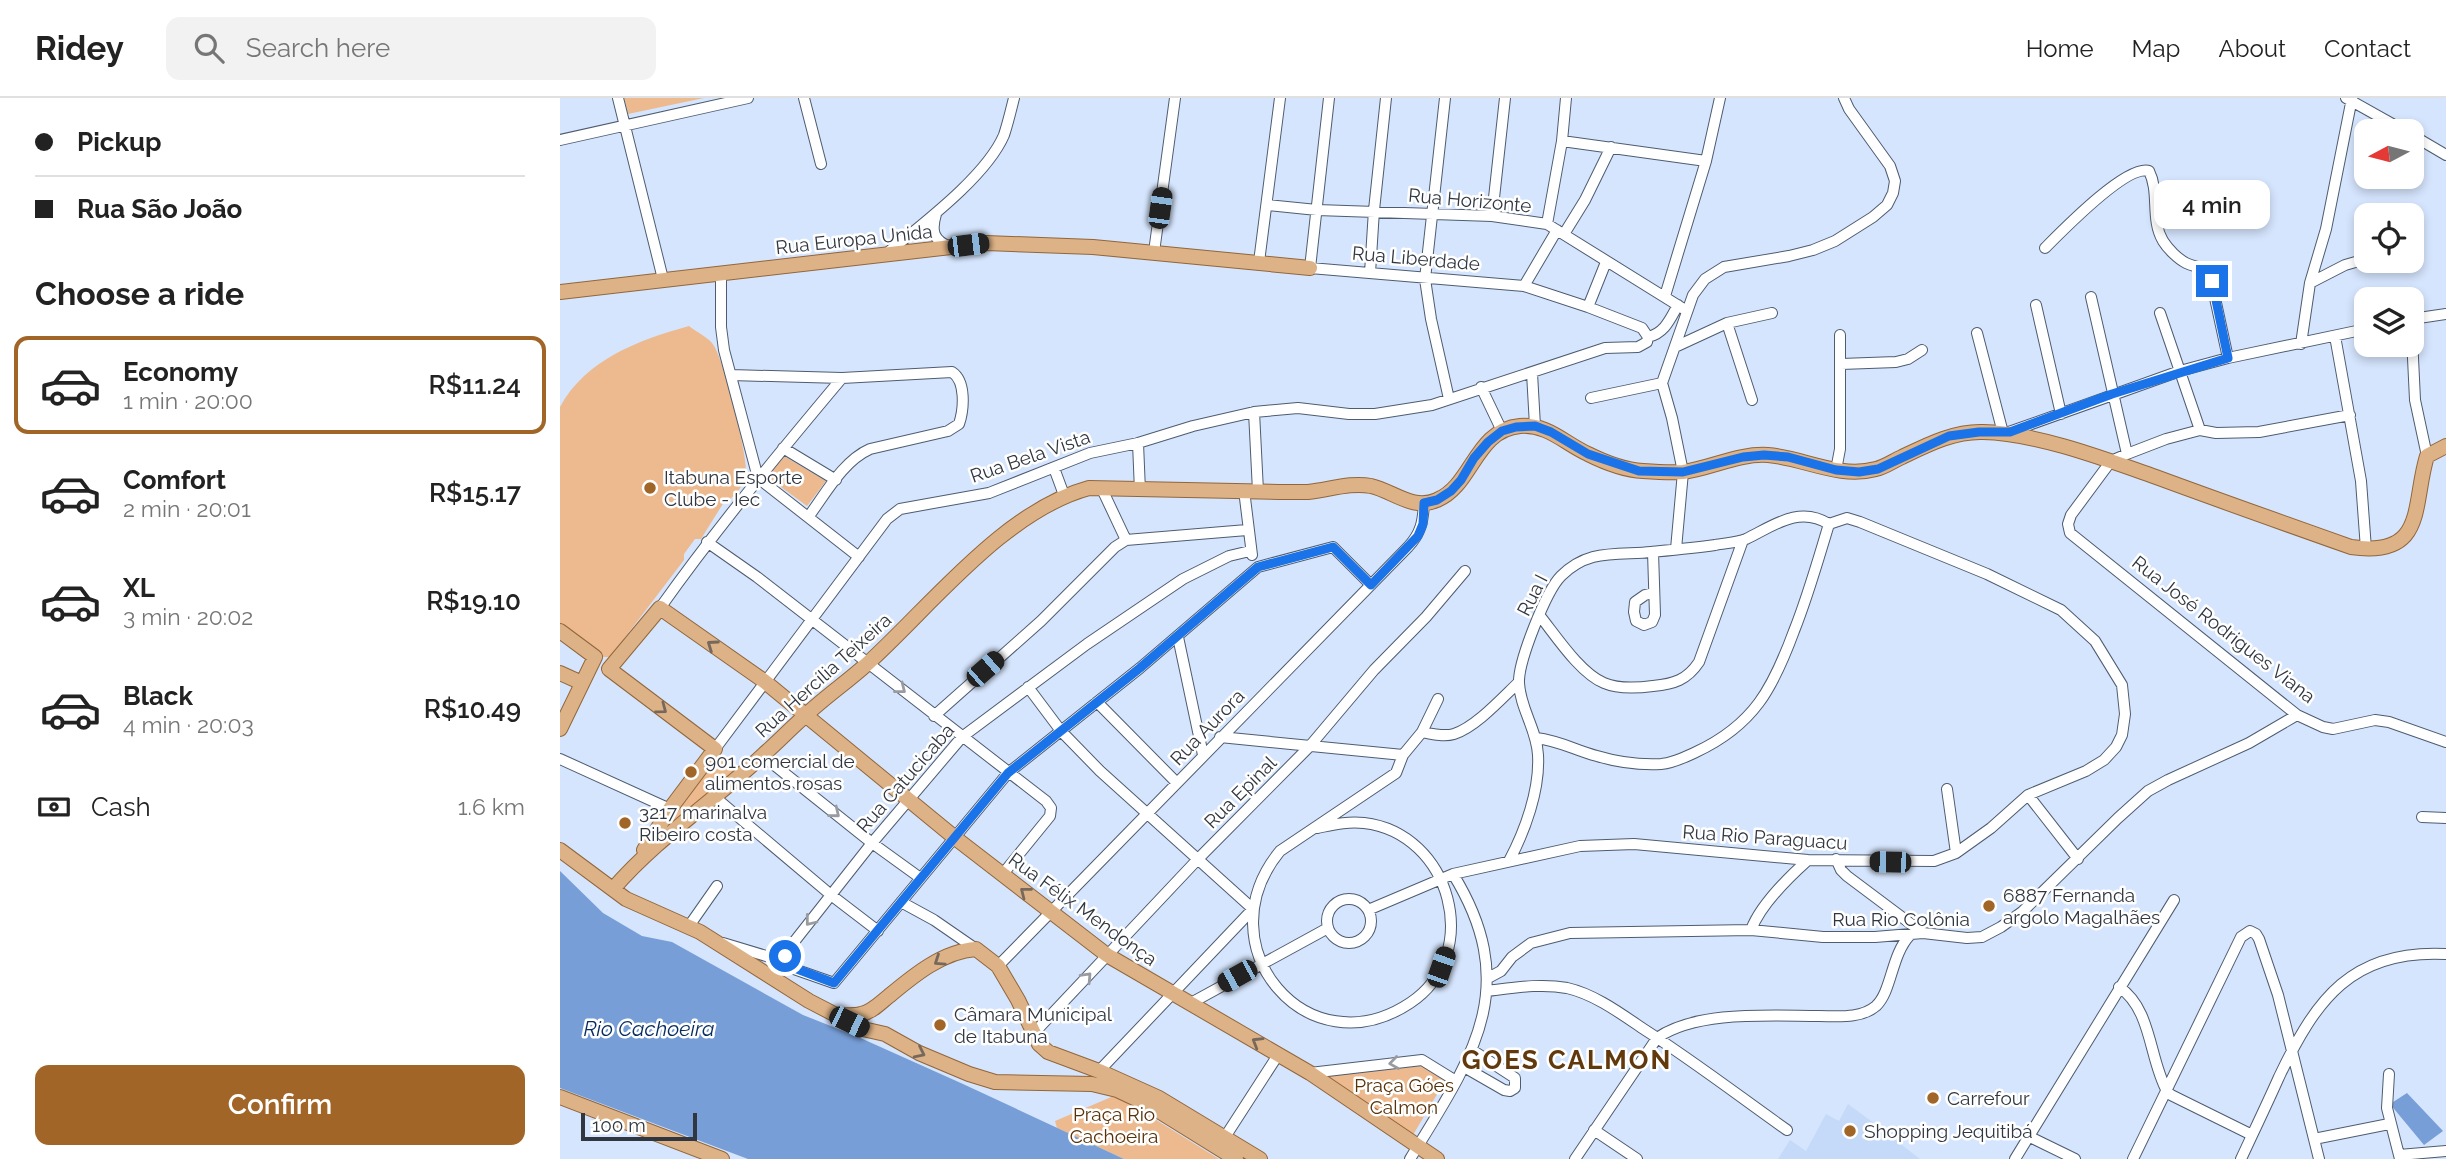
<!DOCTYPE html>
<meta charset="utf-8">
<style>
body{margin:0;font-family:Raleway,sans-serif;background:#f2f2f2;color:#222;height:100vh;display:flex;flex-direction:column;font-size:26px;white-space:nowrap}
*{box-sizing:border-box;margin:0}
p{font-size:23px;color:#767676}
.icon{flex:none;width:38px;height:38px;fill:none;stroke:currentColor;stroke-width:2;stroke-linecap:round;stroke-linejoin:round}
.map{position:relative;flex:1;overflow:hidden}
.drawer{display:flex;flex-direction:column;background:#fff;width:560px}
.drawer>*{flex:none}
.top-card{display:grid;align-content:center;height:154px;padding:0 35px;background:#fff}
.needle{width:46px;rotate:263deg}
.controls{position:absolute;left:1794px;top:21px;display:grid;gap:14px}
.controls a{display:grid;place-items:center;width:70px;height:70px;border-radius:14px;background:#fff;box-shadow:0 4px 10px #0003;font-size:35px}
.scale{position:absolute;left:21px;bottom:18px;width:116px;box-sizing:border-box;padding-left:7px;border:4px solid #313740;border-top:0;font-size:19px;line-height:24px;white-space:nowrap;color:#313740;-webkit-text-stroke:5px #fff;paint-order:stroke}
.end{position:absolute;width:32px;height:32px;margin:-16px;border:9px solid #1a73e8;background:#fff;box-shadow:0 0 0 4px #fff}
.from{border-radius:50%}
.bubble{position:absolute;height:49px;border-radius:14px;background:#fff;box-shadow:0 4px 10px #0003;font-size:23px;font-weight:600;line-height:49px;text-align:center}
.car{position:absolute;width:21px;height:42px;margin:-21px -10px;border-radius:9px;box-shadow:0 0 5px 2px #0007;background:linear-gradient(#222 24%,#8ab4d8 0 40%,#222 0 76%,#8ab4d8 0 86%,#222 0)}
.top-card b{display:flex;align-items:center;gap:24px;height:66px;font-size:26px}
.top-card b+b{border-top:2px solid #e0e0e0}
.top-card i{width:18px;height:18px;background:#222}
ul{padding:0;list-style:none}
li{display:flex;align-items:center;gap:21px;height:98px;margin:0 14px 10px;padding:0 21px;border:4px solid transparent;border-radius:14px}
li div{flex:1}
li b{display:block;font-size:26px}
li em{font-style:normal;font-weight:600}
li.selected{border-color:#a16527}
li>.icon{width:63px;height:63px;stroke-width:1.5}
h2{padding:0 35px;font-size:32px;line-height:84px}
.pay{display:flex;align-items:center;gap:18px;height:77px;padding:0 35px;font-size:26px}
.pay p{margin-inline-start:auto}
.cta{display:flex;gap:14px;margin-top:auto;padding:14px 35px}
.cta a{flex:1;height:80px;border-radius:14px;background:#a16527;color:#fff;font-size:28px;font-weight:600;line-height:80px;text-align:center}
header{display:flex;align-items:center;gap:42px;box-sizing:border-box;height:98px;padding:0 35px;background:#fff;border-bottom:2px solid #e0e0e0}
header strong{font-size:33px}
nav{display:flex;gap:38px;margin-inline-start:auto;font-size:24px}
.search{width:490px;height:63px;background:#f2f2f2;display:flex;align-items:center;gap:18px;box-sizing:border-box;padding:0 24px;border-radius:14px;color:#767676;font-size:26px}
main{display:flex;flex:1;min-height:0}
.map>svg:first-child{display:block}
</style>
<header>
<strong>Ridey</strong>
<div class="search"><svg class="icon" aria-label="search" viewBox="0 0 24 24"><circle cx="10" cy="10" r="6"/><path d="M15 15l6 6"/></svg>Search here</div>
<nav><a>Home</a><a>Map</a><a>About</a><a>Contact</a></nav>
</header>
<main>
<section class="drawer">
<div class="top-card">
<b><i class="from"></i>Pickup</b>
<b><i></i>Rua São João</b>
</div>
<h2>Choose a ride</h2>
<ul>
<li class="selected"><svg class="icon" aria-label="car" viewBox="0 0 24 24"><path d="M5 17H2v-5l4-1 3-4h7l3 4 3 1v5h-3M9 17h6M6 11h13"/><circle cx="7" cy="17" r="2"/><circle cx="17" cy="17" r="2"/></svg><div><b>Economy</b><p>1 min · 20:00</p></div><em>R$11.24</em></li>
<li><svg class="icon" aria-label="car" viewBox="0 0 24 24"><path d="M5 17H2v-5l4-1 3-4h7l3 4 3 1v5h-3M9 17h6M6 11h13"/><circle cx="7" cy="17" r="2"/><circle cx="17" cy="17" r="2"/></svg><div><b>Comfort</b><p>2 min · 20:01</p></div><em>R$15.17</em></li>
<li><svg class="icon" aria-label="car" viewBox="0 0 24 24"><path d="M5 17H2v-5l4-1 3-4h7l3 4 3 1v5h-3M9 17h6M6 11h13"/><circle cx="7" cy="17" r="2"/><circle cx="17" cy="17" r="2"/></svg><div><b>XL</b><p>3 min · 20:02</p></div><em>R$19.10</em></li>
<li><svg class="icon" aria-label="car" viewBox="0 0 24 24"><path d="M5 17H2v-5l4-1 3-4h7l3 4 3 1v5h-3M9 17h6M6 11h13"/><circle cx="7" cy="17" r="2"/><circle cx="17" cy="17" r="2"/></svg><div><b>Black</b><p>4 min · 20:03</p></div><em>R$10.49</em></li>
</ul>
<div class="pay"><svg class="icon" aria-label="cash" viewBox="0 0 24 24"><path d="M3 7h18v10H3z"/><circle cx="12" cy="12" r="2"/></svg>Cash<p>1.6 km</p></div>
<div class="cta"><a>Confirm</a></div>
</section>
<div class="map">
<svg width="1886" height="1061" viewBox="0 0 1886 1061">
<rect width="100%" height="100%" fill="#d5e5fd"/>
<path fill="#c5daf8" d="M1288,1006l23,17 49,38h-142l12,-19 16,11 20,-37 13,7z"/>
<path fill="#ecba8e" d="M64,0h80l-76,16z
M129,228c7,6 21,12 25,20 10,15 34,110 32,127 -1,11 -12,26 -22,29l-23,37h-6l-11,15v6l-74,97h-7l-43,-33v-217c26,-48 79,-67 129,-81z
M224,358l42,25 -19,25 -41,-30z
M156,653l25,20 -87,72z
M870,965l19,11 -36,61 -93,-59z
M556,997l103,64h-95l-67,-31 -2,-7z"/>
<path fill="#779ed7" d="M0,773l43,42 39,23 30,6 131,73 53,21 107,48 161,75h-376l-188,-71z
M1847,995l36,38 -19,14 -34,-41z"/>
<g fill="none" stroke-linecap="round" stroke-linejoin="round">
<g stroke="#4e5c70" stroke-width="12">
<path id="minor" d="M58,0l45,181
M244,0l17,66
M885,0l-20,181 6,40 18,80
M1786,0l59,33
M1852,37l34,20
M0,42l188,-42
M1002,43l144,20
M707,107l50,5 175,6 55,8 140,87
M376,116c-5,17 -3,26 14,33
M932,118l13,-118
M987,126l15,-83 4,-43
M1004,136l21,-34 26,-53
M1485,150c17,-17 82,-84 104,-77 11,22 1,48 14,70 5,8 15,18 23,22 10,5 17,3 24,12l18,83
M594,154l21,-154
M326,156c35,-29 100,-77 118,-119 4,-12 7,-25 10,-37
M699,164l21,-164
M161,174v55l3,23 34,128 101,79
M810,175l4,-63 12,-112
M1750,185l35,-18 21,-6
M964,188l33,-56
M1105,198l41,-135 14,-63
M1531,199l36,157 -16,7 -40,54 -3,9 2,9 227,182 26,12 10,2 42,-9 14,2 57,20
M1476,207l25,109
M1028,209l18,-45
M1600,215l40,117
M1852,221l34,-5
M1167,225l25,77
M1417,235l26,100
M1775,238l26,145 5,68
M1088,239c17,-4 22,-18 30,-32
M1852,239l3,63 12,56
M1741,246l9,-61 16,-54 26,-131
M1115,249l52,-24 45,-10
M1281,266l55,-2 12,-3 14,-9
M972,275l3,53
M171,277l111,3 110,-6c14,9 12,37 7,52l-11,7 -78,18c-27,12 -44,44 -61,67
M921,289l21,44
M1031,300l71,-15
M694,314l4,79
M1449,334l171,-61 48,-13 138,-29
M578,345l2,48
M223,350l53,32
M1567,356l39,-15 34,-9 16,3 43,-1 91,-17
M494,370l10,27
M1276,372l4,-21v-114
M541,389l25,53
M684,392l8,65
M147,444l50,35 289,224 5,7 -1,8 -48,59
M1116,451l7,-77 -11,-54 -10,-35 31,-88 12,-16 19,-12 65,-11 24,-6 22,-9 38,-24 14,-12 6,-12 2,-12 -5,-15 -41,-57 -5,-11
M1093,454l2,63 -3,7 -8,3 -8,-4 -2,-9 1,-10 10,-7 8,-2
M100,510c57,-80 119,-155 182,-230
M980,518c16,20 40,57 64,67 14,6 34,5 49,3 21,-2 34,-6 46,-24l44,-122
M618,539l25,118
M468,589l33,44 39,40 153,138
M537,604l80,81
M374,618l107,-95 74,-74 11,-7 121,-10
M862,634c10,2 22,5 32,2 22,-7 48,-36 65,-52
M660,639l183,18
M976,640c25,3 38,12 61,18 20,6 44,9 64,8 13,-1 24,-7 35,-12 58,-27 77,-64 98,-121 14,-35 24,-71 35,-107
M155,651l172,-230 13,-10 89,-16 101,-40 48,-10 55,-17 61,-14 44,-4 51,6h26l57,-9 173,-57 33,-1 9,-5 1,-5 -6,-9 -54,-21 -64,-21 -214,-18 19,-170
M203,658l109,87 47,34
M0,661l110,50
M1387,691l9,64
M1468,697l50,64
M156,700l115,97 47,36
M1862,719l24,1
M757,730c15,-3 30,-7 47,-5 87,10 120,131 46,180 -102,68 -208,-57 -130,-152l116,-78 7,-18 19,-23 16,-33
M1276,761l5,11 6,6 76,57
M949,763c16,-30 31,-71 29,-106 -1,-25 -18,-47 -19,-72 -1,-21 27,-92 42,-107 9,-9 21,-16 32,-19 19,-5 40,-3 58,-5 21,-2 43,-4 64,-7 9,-2 22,-2 31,-6 27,-13 53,-34 83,-15
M767 823a22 22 0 1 1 44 0a22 22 0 1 1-44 0Z
M341,804l33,18 42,29
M808,812l85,-36 127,-28 54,-2 174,16 126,1 22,-8 35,-25 37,-33 58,-24 18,-11 12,-13 6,-12 3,-21 -3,-29 -27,-44 -34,-31 -74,-36 -127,-52 -13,-4 -18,6
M129,828l28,-40
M1191,832c9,-24 38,-53 57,-70
M163,845l63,19 8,7 40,14 174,-210 132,-105 118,-101 75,-20 38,38
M226,864l-1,-6 5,-9 82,-104 90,-106 125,-93 96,-65 46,-23 21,-5
M438,868l410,-419c13,-14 15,-25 16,-44
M928,880l13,-7 11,-14 19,-14 39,-10 181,-3 72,7h52l48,-4 44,5 15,-1 19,-10 21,-15 96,-94 30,-27 20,-11 81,-37 48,-28
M1559,889c33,22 30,72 48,104l4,4 81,40
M927,893c26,-3 54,-8 80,-3 27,6 53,25 75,40 50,32 97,68 145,102
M631,905l137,-75
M474,935l164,-174 111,-112 65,-77 52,-53 39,-46
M904,969l40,23 6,1 5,-3v-10l-43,-28
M539,973l154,-162
M750,975l112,-13 34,21
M1829,976l-2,34 13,51
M1034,1032l43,29
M1468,1038l47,23
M665,1039l53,-82
M1754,1041l75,-15
M1839,1057l47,-4
M850,1061c62,-101 113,-171 43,-285
M1015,1061l82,-121c40,-28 115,-22 162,-22 18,0 42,3 57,-10 16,-15 15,-51 34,-71
M1455,1061l159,-259
M1573,1061l108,-222 9,-6 6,3 3,5 19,56 41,164
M1681,1061c13,-28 26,-55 38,-82 37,-78 73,-128 167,-123"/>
</g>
<g stroke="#92663a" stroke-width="16">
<path id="major" d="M0,194l426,-49 107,4 217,21
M0,533l35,26 -35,72
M0,575l22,10
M0,752l66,49 74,33 109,69 54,28 22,5 34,19 50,21 26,8 97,2 25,6 32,15 87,54
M84,752l26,-41 45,-60 -106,-80 51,-61 104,73 190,156 153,118 203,118 127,86
M53,791c44,-51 101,-88 150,-134 15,-13 28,-27 43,-40 19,-18 41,-33 61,-51 64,-58 137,-153 222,-176l190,4c10,0 20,0 29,0 21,-2 42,-10 63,-6 22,5 42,25 66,14 36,-15 38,-70 83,-74 28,-2 44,17 68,28 16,8 37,16 55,17 13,1 28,2 40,1 29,-4 56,-19 85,-17 36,3 71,24 108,14 9,-2 17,-8 26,-12 25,-12 52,-26 81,-25 53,1 122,27 173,45 65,24 130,47 195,70 76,11 61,-42 76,-91l19,-10
M279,917c7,0 15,1 22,-1 11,-2 19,-11 28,-18 24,-20 54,-45 87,-47l22,17 20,34 21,44 9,8 51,19 60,27 101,61
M0,999l162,62"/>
</g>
<use href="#minor" stroke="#fff" stroke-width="10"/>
<use href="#major" stroke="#ddb286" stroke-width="14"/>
</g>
<defs><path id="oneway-chevron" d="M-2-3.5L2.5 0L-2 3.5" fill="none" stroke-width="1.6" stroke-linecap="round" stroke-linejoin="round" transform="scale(1.75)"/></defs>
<g stroke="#76685c">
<use href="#oneway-chevron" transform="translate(152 547) rotate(-145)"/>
<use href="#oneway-chevron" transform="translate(102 611) rotate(37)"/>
<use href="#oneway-chevron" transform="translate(465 794) rotate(-142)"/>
<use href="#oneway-chevron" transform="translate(379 863) rotate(146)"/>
<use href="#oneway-chevron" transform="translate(697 944) rotate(-149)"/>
<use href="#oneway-chevron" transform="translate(360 955) rotate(26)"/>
</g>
<g stroke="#989ba0">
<use href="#oneway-chevron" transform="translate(341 591) rotate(38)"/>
<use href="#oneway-chevron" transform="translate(275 715) rotate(39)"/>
<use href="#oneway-chevron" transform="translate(250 823) rotate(128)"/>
<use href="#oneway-chevron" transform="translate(527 879) rotate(-47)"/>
<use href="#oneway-chevron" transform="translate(834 965) rotate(172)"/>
</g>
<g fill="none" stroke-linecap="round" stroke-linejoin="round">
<path stroke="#1a73e8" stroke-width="9" d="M225,858l4,10 45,17 174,-210 132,-105 118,-101 75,-20 38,38 47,-49 5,-12 1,-21 13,-3 14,-9 10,-11 13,-22 14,-16 14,-11 14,-4 19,-1 16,6 37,22 51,17 44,1 60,-15 21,-2 24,2 48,13 23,2 19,-3 71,-33 30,-4h31l102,-38 116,-36 -16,-77"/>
</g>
<g fill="#a16527" stroke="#fff" stroke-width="2.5">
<circle cx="90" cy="390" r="7"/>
<circle cx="131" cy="674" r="7"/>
<circle cx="65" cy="725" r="7"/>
<circle cx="1429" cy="808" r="7"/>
<circle cx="380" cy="927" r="7"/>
<circle cx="1373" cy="1000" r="7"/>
<circle cx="1290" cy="1033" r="7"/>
</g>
<g text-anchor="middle" stroke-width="5" stroke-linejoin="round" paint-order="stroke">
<g font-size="19" fill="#313740" stroke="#fff">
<text transform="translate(910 102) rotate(5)" y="7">Rua Horizonte</text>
<text transform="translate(294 141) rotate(-6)" y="7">Rua Europa Unida</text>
<text transform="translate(856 160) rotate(5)" y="7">Rua Liberdade</text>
<text transform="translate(470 358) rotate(-19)" y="7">Rua Bela Vista</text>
<text transform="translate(972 497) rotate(-63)" y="7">Rua I</text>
<text transform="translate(1664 531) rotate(38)" y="7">Rua José Rodrigues Viana</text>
<text transform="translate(263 577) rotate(-42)" y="7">Rua Hercília Teixeira</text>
<text transform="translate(647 629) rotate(-46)" y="7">Rua Aurora</text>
<text transform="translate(345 680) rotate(-49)" y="7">Rua Catucicaba</text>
<text transform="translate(680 694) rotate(-45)" y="7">Rua Epinal</text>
<text transform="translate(1205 739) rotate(4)" y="7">Rua Rio Paraguacu</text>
<text transform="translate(523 811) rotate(36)" y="7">Rua Félix Mendonça</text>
<text x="1341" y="828">Rua Rio Colônia</text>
</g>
<g font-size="19" fill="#313740" stroke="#fff" text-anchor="start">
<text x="104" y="386">Itabuna Esporte<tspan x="104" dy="22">Clube - Iec</tspan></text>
<text x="145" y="670">901 comercial de<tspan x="145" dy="22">alimentos rosas</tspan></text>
<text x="79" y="721">3217 marinalva<tspan x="79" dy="22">Ribeiro costa</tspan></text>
<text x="1443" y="804">6887 Fernanda<tspan x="1443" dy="22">argolo Magalhães</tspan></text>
<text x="394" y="923">Câmara Municipal<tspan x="394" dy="22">de Itabuna</tspan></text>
<text x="1387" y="1007">Carrefour</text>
<text x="1304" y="1040">Shopping Jequitibá</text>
</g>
<g font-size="19" fill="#573208" stroke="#fff">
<text x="844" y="994">Praça Góes<tspan x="844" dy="22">Calmon</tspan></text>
<text x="554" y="1023">Praça Rio<tspan x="554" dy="22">Cachoeira</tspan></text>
</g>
<g font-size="21" font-style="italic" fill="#062c5f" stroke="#fff">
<text x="89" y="938">Rio Cachoeira</text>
</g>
<g font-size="26" font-weight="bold" letter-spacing="2" fill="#62390d" stroke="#fff">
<text x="1007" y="971">GOES CALMON</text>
</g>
</g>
</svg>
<div class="controls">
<a><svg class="needle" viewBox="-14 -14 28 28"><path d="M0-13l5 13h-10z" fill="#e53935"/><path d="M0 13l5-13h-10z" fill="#767676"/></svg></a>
<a><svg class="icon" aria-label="locate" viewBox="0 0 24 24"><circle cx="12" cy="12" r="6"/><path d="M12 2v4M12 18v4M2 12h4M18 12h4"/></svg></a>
<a><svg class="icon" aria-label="layers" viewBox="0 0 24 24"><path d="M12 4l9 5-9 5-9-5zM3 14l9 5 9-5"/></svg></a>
</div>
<div class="scale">100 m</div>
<i class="end from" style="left:225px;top:858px"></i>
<i class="end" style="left:1652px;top:183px"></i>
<div class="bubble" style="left:1594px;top:82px;width:116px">4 min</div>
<i class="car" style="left:600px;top:110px;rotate:8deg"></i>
<i class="car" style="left:408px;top:147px;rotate:83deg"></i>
<i class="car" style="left:425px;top:571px;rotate:49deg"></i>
<i class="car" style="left:1330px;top:764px;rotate:271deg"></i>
<i class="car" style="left:881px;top:869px;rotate:19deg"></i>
<i class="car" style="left:677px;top:878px;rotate:241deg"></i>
<i class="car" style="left:289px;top:924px;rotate:116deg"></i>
</div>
</main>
